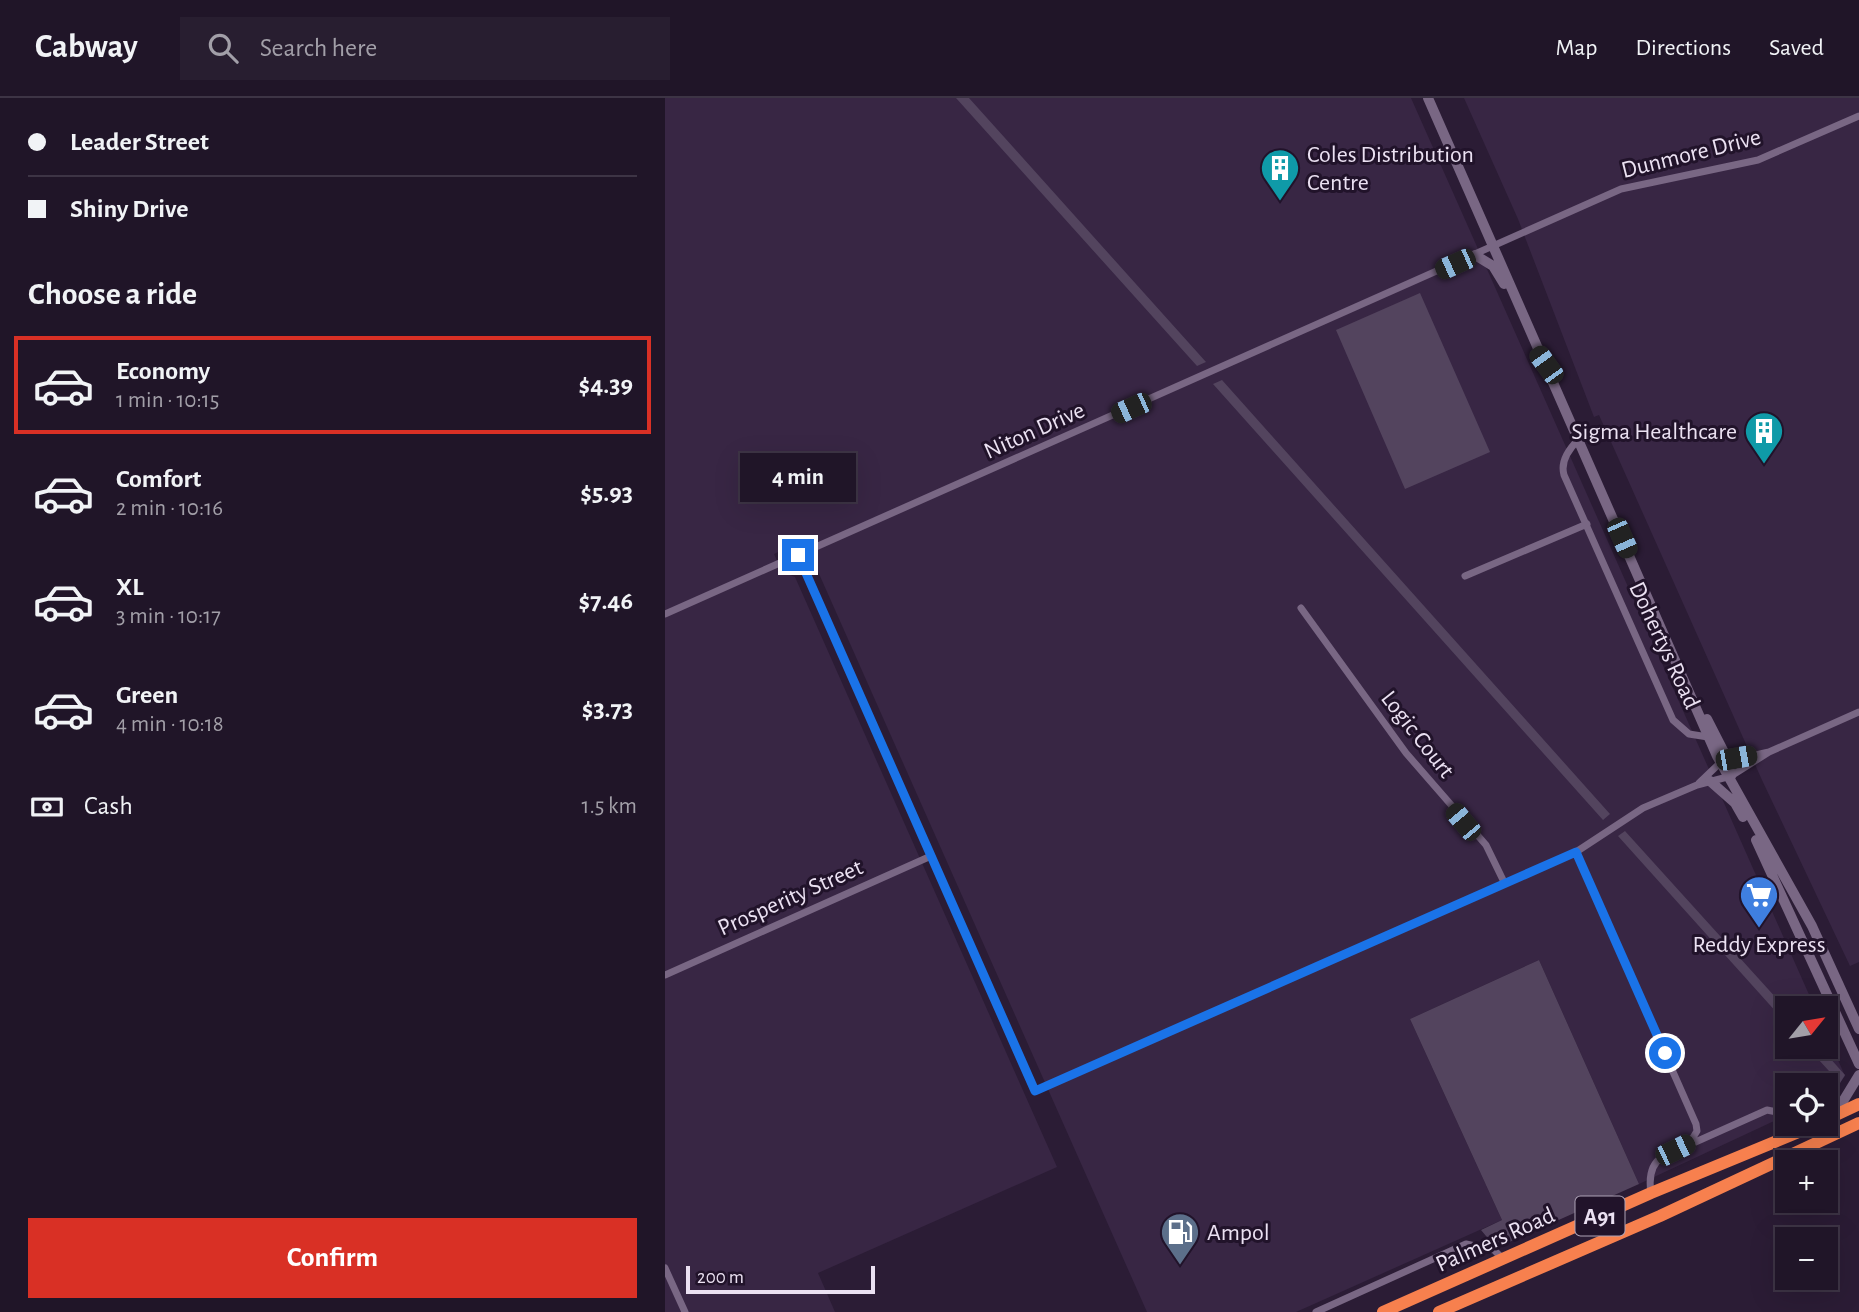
<!DOCTYPE html>
<meta charset="utf-8">
<style>
body{margin:0;font-family:"Alegreya Sans",sans-serif;background:#281e30;color:#f1f3f6;height:100vh;display:flex;flex-direction:column;font-size:26px;white-space:nowrap}
*{box-sizing:border-box;margin:0}
p{font-size:23px;color:#a29fa8}
.icon{flex:none;width:38px;height:38px;fill:none;stroke:currentColor;stroke-width:2;stroke-linecap:round;stroke-linejoin:round}
.map{position:relative;flex:1;overflow:hidden}
.side{display:flex;flex-direction:column;background:#201528;width:665px}
.side>*{flex:none}
.top-card{display:grid;align-content:center;height:154px;padding:0 28px;background:#201528}
.needle{width:46px;rotate:60deg}
.fabs{position:absolute;left:1110px;top:898px;display:grid;gap:14px}
.fabs a{display:grid;place-items:center;width:63px;height:63px;border-radius:0px;background:#201528;box-shadow:0 7px 28px #0002,0 0 0 2px #3d3445;font-size:35px}
.scale{position:absolute;left:21px;bottom:18px;width:189px;box-sizing:border-box;padding-left:7px;border:4px solid #ebe1f2;border-top:0;font-size:19px;line-height:24px;white-space:nowrap;color:#ebe1f2;-webkit-text-stroke:5px #21132a;paint-order:stroke}
.end{position:absolute;width:32px;height:32px;margin:-16px;border:9px solid #1a73e8;background:#fff;box-shadow:0 0 0 4px #fff}
.from{border-radius:50%}
.bubble{position:absolute;height:49px;border-radius:0px;background:#201528;box-shadow:0 7px 28px #0002,0 0 0 2px #3d3445;font-size:23px;font-weight:700;line-height:49px;text-align:center}
.car{position:absolute;width:21px;height:42px;margin:-21px -10px;border-radius:9px;box-shadow:0 0 5px 2px #0007;background:linear-gradient(#222 24%,#8ab4d8 0 40%,#222 0 76%,#8ab4d8 0 86%,#222 0)}
.top-card b{display:flex;align-items:center;gap:24px;height:66px;font-size:26px}
.top-card b+b{border-top:2px solid #3d3445}
.top-card i{width:18px;height:18px;background:#f1f3f6}
ul{padding:0;list-style:none}
li{display:flex;align-items:center;gap:21px;height:98px;margin:0 14px 10px;padding:0 14px;border:4px solid transparent;border-radius:0px}
li div{flex:1}
li b{display:block;font-size:26px}
li em{font-style:normal;font-weight:700}
li.selected{border-color:#d93025}
li>.icon{width:63px;height:63px;stroke-width:1.5}
h2{padding:0 28px;font-size:32px;line-height:84px}
.pay{display:flex;align-items:center;gap:18px;height:77px;padding:0 28px;font-size:26px}
.pay p{margin-inline-start:auto}
.action{display:flex;gap:14px;margin-top:auto;padding:14px 28px}
.action a{flex:1;height:80px;border-radius:0px;background:#d93025;color:#fff;font-size:28px;font-weight:700;line-height:80px;text-align:center}
header{display:flex;align-items:center;gap:42px;box-sizing:border-box;height:98px;padding:0 35px;background:#201528;border-bottom:2px solid #3d3445}
header strong{font-size:33px}
nav{display:flex;gap:38px;margin-inline-start:auto;font-size:24px}
.search{width:490px;height:63px;background:#281e30;display:flex;align-items:center;gap:18px;box-sizing:border-box;padding:0 24px;border-radius:0px;color:#a29fa8;font-size:26px}
main{display:flex;flex:1;min-height:0}
.map>svg:first-child{display:block}
</style>
<header>
<strong>Cabway</strong>
<div class="search"><svg class="icon" aria-label="search" viewBox="0 0 24 24"><circle cx="10" cy="10" r="6"/><path d="M15 15l6 6"/></svg>Search here</div>
<nav><a>Map</a><a>Directions</a><a>Saved</a></nav>
</header>
<main>
<section class="side">
<div class="top-card">
<b><i class="from"></i>Leader Street</b>
<b><i></i>Shiny Drive</b>
</div>
<h2>Choose a ride</h2>
<ul>
<li class="selected"><svg class="icon" aria-label="car" viewBox="0 0 24 24"><path d="M5 17H2v-5l4-1 3-4h7l3 4 3 1v5h-3M9 17h6M6 11h13"/><circle cx="7" cy="17" r="2"/><circle cx="17" cy="17" r="2"/></svg><div><b>Economy</b><p>1 min · 10:15</p></div><em>$4.39</em></li>
<li><svg class="icon" aria-label="car" viewBox="0 0 24 24"><path d="M5 17H2v-5l4-1 3-4h7l3 4 3 1v5h-3M9 17h6M6 11h13"/><circle cx="7" cy="17" r="2"/><circle cx="17" cy="17" r="2"/></svg><div><b>Comfort</b><p>2 min · 10:16</p></div><em>$5.93</em></li>
<li><svg class="icon" aria-label="car" viewBox="0 0 24 24"><path d="M5 17H2v-5l4-1 3-4h7l3 4 3 1v5h-3M9 17h6M6 11h13"/><circle cx="7" cy="17" r="2"/><circle cx="17" cy="17" r="2"/></svg><div><b>XL</b><p>3 min · 10:17</p></div><em>$7.46</em></li>
<li><svg class="icon" aria-label="car" viewBox="0 0 24 24"><path d="M5 17H2v-5l4-1 3-4h7l3 4 3 1v5h-3M9 17h6M6 11h13"/><circle cx="7" cy="17" r="2"/><circle cx="17" cy="17" r="2"/></svg><div><b>Green</b><p>4 min · 10:18</p></div><em>$3.73</em></li>
</ul>
<div class="pay"><svg class="icon" aria-label="cash" viewBox="0 0 24 24"><path d="M3 7h18v10H3z"/><circle cx="12" cy="12" r="2"/></svg>Cash<p>1.5 km</p></div>
<div class="action"><a>Confirm</a></div>
</section>
<div class="map">
<svg width="1194" height="1214" viewBox="0 0 1194 1214">
<rect width="100%" height="100%" fill="#2b1c35"/>
<path fill="#382644" d="M0,0h746l404,910h-28v38h38v-16l20,46 -13,18 -7,4v-13h-38v30l-148,69 -100,-224 -129,59 92,201 -206,92h-149l-343,-772 -30,14 8,18 13,5 262,590 -239,106 17,39h-170z
M799,0h395v864l-9,4 -88,-186 -163,-365 -5,2 -76,-198z"/>
<path fill="#53445e" d="M291,0h13l237,264 -9,4z
M755,195l70,159 -85,37 -69,-159z
M557,282l388,434 -7,6 -390,-436z
M960,733l162,179v14l-169,-188z
M874,862l100,224 -143,64 -15,-18 21,-10 -92,-201z
M1142,949h13l25,28 -5,8z"/>
<g fill="none" stroke-linecap="round" stroke-linejoin="round">
<path stroke="#796784" stroke-width="7" d="M913,342c-9,9 -18,21 -14,35l109,245 16,14 19,3
M133,457l237,536 541,-239 67,-44 54,-23 34,-9 38,-24
M800,478l122,-52
M636,510l105,145 80,92 18,37
M0,516l956,-425 137,-29 101,-44
M1034,685l21,-20 49,-11 90,-40
M911,754l120,272 1,7 -8,13
M0,877l266,-119
M986,1095c-2,-13 -1,-28 11,-36l105,-47 20,4
M0,1170l20,44
M651,1214l150,-68 28,6 9,9"/>
<path stroke="#796784" stroke-width="10" d="M763,0l289,658 95,170 47,103
M810,157l18,11 11,18
M1042,621l21,41 3,16
M1045,683l25,22 8,14
M1091,742l103,224
M1169,1018l25,-41"/>
<path stroke="#f7804e" stroke-width="12" d="M1160,1022l34,-16
M718,1214l268,-119 167,-69
M774,1214l221,-96 199,-93"/>
</g>
<g fill="none" stroke-linecap="round" stroke-linejoin="round">
<path stroke="#1a73e8" stroke-width="9" d="M133,457l237,536 541,-239 89,201"/>
</g>
<defs>
<g id="building-pin" transform="scale(2.0125)"><path d="M0 17L-7.5 6A9.5 9.5 0 1 1 7.5 6Z" fill="#0f9aa8" stroke="#21132a"/><path d="M-4-6H4V6H1V3H-1V6H-4ZM-2.5-4.3h1.7v1.8h-1.7ZM.8-4.3h1.7v1.8H.8ZM-2.5-1h1.7V.8h-1.7ZM.8-1h1.7V.8H.8Z" fill="#fff"/></g>
<g id="supermarket-pin" transform="scale(2.0125)"><path d="M0 17L-7.5 6A9.5 9.5 0 1 1 7.5 6Z" fill="#3f7fe0" stroke="#21132a"/><path d="M-6-5.5h2.5l.6 2H6L4.5 2H-2.5L-4.4-4H-6ZM-1.5 3.2a1.3 1.3 0 1 0 .1 0ZM3 3.2a1.3 1.3 0 1 0 .1 0Z" fill="#fff"/></g>
<g id="fuel-pin" transform="scale(2.0125)"><path d="M0 17L-7.5 6A9.5 9.5 0 1 1 7.5 6Z" fill="#5c6f8a" stroke="#21132a"/><path d="M-5.5-6h7V0h2V4h1.3V-2.5L3-4.5l.8-.8L6-3V5H2.5V1h-1V6h-7ZM-4.2-4.7v3.2H.2V-4.7Z" fill="#fff"/></g>
</defs>
<g fill-rule="evenodd">
<use href="#building-pin" x="615" y="70"/>
<use href="#building-pin" x="1099" y="333"/>
<use href="#supermarket-pin" x="1094" y="797"/>
<use href="#fuel-pin" x="515" y="1134"/>
</g>
<g text-anchor="middle" stroke-width="6" stroke-linejoin="round" paint-order="stroke">
<rect fill="#21132a" stroke="#aea3b6" stroke-width="2" x="910.5" y="1098.5" width="49" height="39" rx="5"/>
<g font-size="23" font-weight="bold" fill="#ebe1f2">
<text x="935" y="1126">A91</text>
</g>
<g font-size="24" fill="#ebe1f2" stroke="#21132a">
<text transform="translate(1026 55) rotate(-14)" y="8">Dunmore Drive</text>
<text transform="translate(369 332) rotate(-24)" y="8">Niton Drive</text>
<text transform="translate(1000 547) rotate(65)" y="8">Dohertys Road</text>
<text transform="translate(753 636) rotate(52)" y="8">Logic Court</text>
<text transform="translate(125 799) rotate(-24)" y="8">Prosperity Street</text>
<text transform="translate(830 1141) rotate(-24)" y="8">Palmers Road</text>
</g>
<g font-size="24" fill="#ebe1f2" stroke="#21132a" text-anchor="start">
<text x="642" y="64">Coles Distribution<tspan x="642" dy="28">Centre</tspan></text>
<text x="1072" y="341" text-anchor="end">Sigma Healthcare</text>
<text x="1094" y="854" text-anchor="middle">Reddy Express</text>
<text x="542" y="1142">Ampol</text>
</g>
</g>
</svg>
<div class="fabs">
<a><svg class="needle" viewBox="-14 -14 28 28"><path d="M0-13l5 13h-10z" fill="#e53935"/><path d="M0 13l5-13h-10z" fill="#a29fa8"/></svg></a>
<a><svg class="icon" aria-label="locate" viewBox="0 0 24 24"><circle cx="12" cy="12" r="6"/><path d="M12 2v4M12 18v4M2 12h4M18 12h4"/></svg></a>
<a>+</a>
<a>−</a>
</div>
<div class="scale">200 m</div>
<i class="end from" style="left:1000px;top:955px"></i>
<i class="end" style="left:133px;top:457px"></i>
<div class="bubble" style="left:75px;top:355px;width:116px">4 min</div>
<i class="car" style="left:790px;top:166px;rotate:246deg"></i>
<i class="car" style="left:881px;top:267px;rotate:324deg"></i>
<i class="car" style="left:466px;top:310px;rotate:246deg"></i>
<i class="car" style="left:957px;top:440px;rotate:156deg"></i>
<i class="car" style="left:1071px;top:660px;rotate:80deg"></i>
<i class="car" style="left:798px;top:724px;rotate:320deg"></i>
<i class="car" style="left:1010px;top:1052px;rotate:64deg"></i>
</div>
</main>
